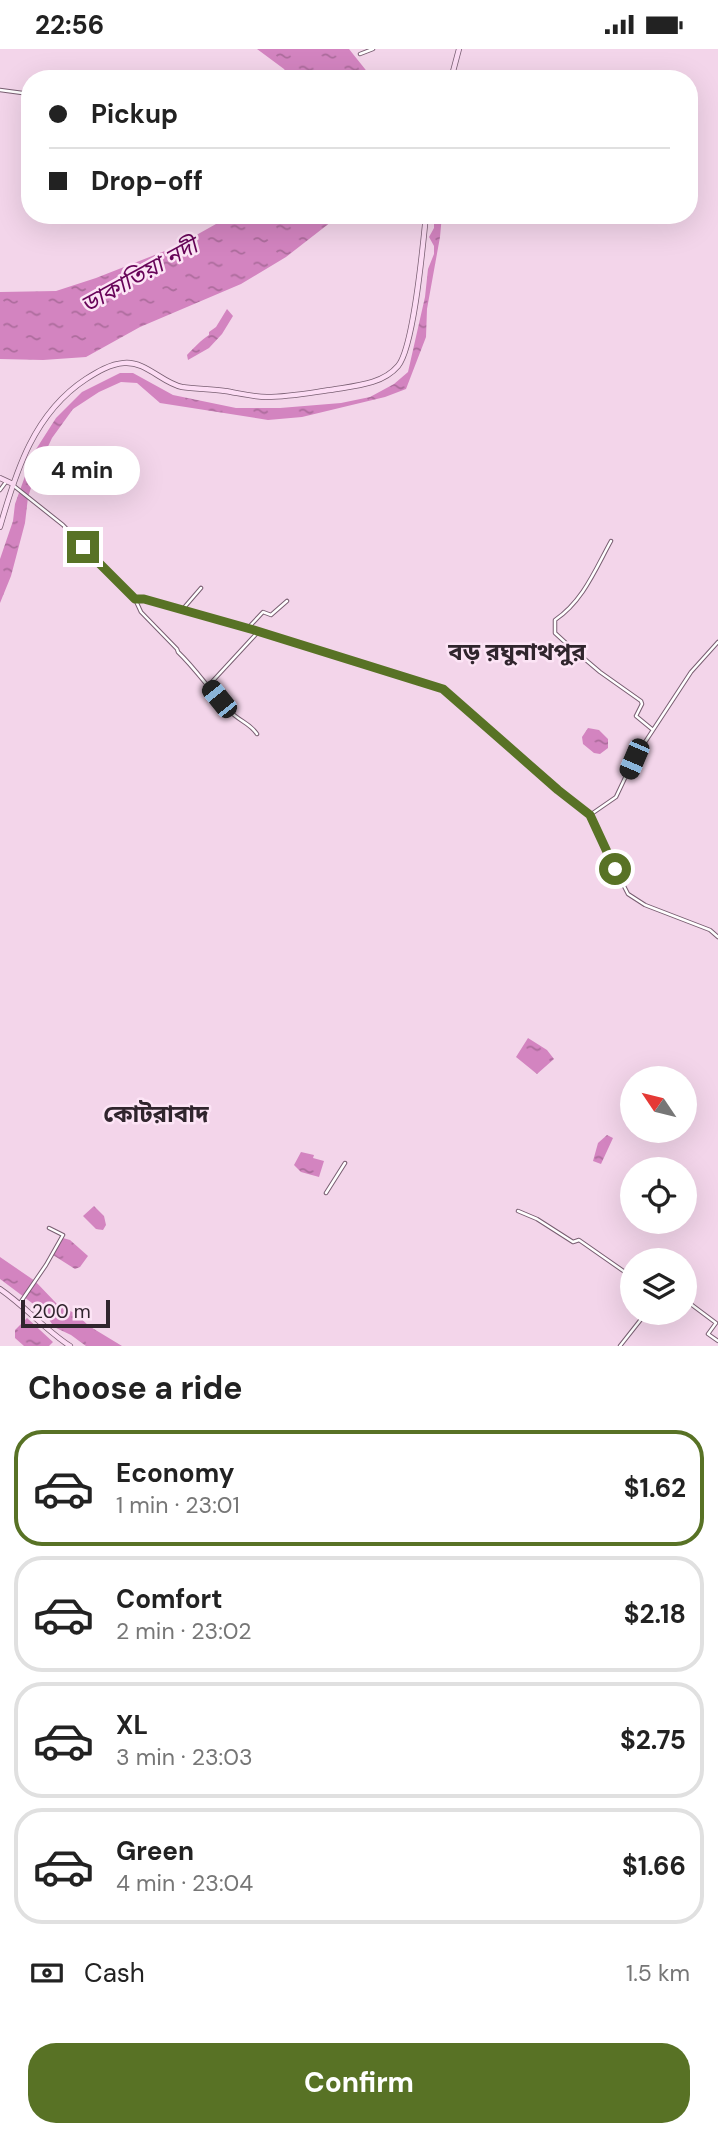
<!DOCTYPE html>
<meta charset="utf-8">
<style>
body{margin:0;font-family:"DM Sans","Noto Sans Bengali",sans-serif;background:#f2f2f2;color:#222;height:100vh;display:flex;flex-direction:column;font-size:26px;white-space:nowrap}
*{box-sizing:border-box;margin:0}
p{font-size:23px;color:#767676}
.icon{flex:none;width:38px;height:38px;fill:none;stroke:currentColor;stroke-width:2;stroke-linecap:round;stroke-linejoin:round}
.map{position:relative;height:1297px;overflow:hidden}
.drawer{display:flex;flex-direction:column;background:#fff;flex:1}
.drawer>*{flex:none}
.top-card{position:absolute;left:21px;top:21px;width:677px;height:154px;border-radius:28px;box-shadow:0 7px 28px #0002;display:grid;align-content:center;height:154px;padding:0 28px;background:#fff}
.needle{width:46px;rotate:305deg}
.buttons{position:absolute;left:620px;top:1017px;display:grid;gap:14px}
.buttons a{display:grid;place-items:center;width:77px;height:77px;border-radius:50%;background:#fff;box-shadow:0 7px 28px #0002;font-size:35px}
.scale{position:absolute;left:21px;bottom:18px;width:89px;box-sizing:border-box;padding-left:7px;border:4px solid #30252d;border-top:0;font-size:19px;line-height:24px;white-space:nowrap;color:#30252d;-webkit-text-stroke:5px #fce4f5;paint-order:stroke}
.end{position:absolute;width:32px;height:32px;margin:-16px;border:9px solid #587225;background:#fff;box-shadow:0 0 0 4px #fff}
.from{border-radius:50%}
.bubble{position:absolute;height:49px;border-radius:24px;background:#fff;box-shadow:0 7px 28px #0002;font-size:23px;font-weight:700;line-height:49px;text-align:center}
.car{position:absolute;width:21px;height:42px;margin:-21px -10px;border-radius:9px;box-shadow:0 0 5px 2px #0007;background:linear-gradient(#222 24%,#8ab4d8 0 40%,#222 0 76%,#8ab4d8 0 86%,#222 0)}
.top-card b{display:flex;align-items:center;gap:24px;height:66px;font-size:26px}
.top-card b+b{border-top:2px solid #e0e0e0}
.top-card i{width:18px;height:18px;background:#222}
ul{padding:0;list-style:none}
li{display:flex;align-items:center;gap:21px;height:116px;margin:0 14px 10px;padding:0 14px;border:4px solid #e0e0e0;border-radius:28px}
li div{flex:1}
li b{display:block;font-size:26px}
li em{font-style:normal;font-weight:700}
li.on{border-color:#587225}
li>.icon{width:63px;height:63px;stroke-width:1.5}
h2{padding:0 28px;font-size:32px;line-height:84px}
.pay{display:flex;align-items:center;gap:18px;height:77px;padding:0 28px;font-size:26px}
.pay p{margin-inline-start:auto}
.button{display:flex;gap:14px;margin-top:auto;padding:14px 28px}
.button a{flex:1;height:80px;border-radius:28px;background:#587225;color:#fff;font-size:28px;font-weight:700;line-height:80px;text-align:center}
.status{display:flex;justify-content:space-between;align-items:center;height:49px;padding:0 35px;background:#fff;direction:ltr}
.status svg{height:19px;fill:currentColor}
.map>svg:first-child{display:block}
</style>
<div class="status"><b>22:56</b><svg viewBox="0 0 49 12"><path d="M0 12V9h3v3zM5 12V6h3v6zM10 12V3h3v9zM15 12V0h3v12zM26 1h20v11H26zM47 4h2v5h-2z"/></svg></div>
<div class="map">
<svg width="718" height="1297" viewBox="0 0 718 1297">
<defs>
<pattern id="water-ripples" width="26" height="14" patternUnits="userSpaceOnUse" patternTransform="scale(1.75)"><rect width="26" height="14" fill="#d384c0"/><path d="M2 4q2-2 4 0t4 0M15 11q2-2 4 0t4 0" fill="none" stroke="#ac6c9c"/></pattern>
</defs>
<rect width="100%" height="100%" fill="#f3d5ea"/>
<path fill="url(#water-ripples)" d="M257,0h92l24,30h-82l-7,-10z
M232,166h108l-54,42 -45,27 -101,43 -54,30 -43,3 -43,-1v-67l56,-1 40,-13 79,-31z
M434,166h8l-2,22 -13,72 -1,28 -20,52 -21,8 -83,20 -34,3 -108,-17 -23,-20 -16,-1 -22,10 -26,17 -21,29 -15,32 -9,27 -3,26 -14,53 -11,27v-44l13,-38 2,-17 18,-50 23,-36 26,-26 38,-19h13l40,22 63,13h44l61,-5 29,-6 24,-13 14,-12 17,-75 3,-28 6,-15v-8l-5,-9 5,-9z
M227,260l6,7 -11,18 -13,14 -21,12 -1,-5c8,-8 13,-14 22,-20v-3l7,-5z
M588,679l11,2 9,9v9l-8,6 -6,-1 -11,-9 -1,-7z
M528,989l19,12 7,9 -17,15 -21,-17z
M607,1086l6,3 -12,26 -8,-3 5,-18z
M301,1103l13,3 -1,3 11,3 -5,16 -18,-5 -7,-7z
M94,1157l10,10 2,9 -3,5 -7,-1 -13,-13z
M63,1189l7,2 18,16 -8,11 -5,2 -22,-14z
M0,1208l35,24 22,23 19,10 13,12 33,20h-36l-15,-11 -17,-8 -10,-15 -44,-33z
M27,1269l26,24 -4,4h-25l-9,-8v-8z"/>
<g fill="none" stroke-linecap="round" stroke-linejoin="round">
<g stroke="#785e71" stroke-width="4.5">
<path id="street" d="M360,5l13,-5
M0,41l30,4
M14,437l49,39 72,74 6,13 36,37 1,3c20,19 34,42 53,60 8,9 19,11 26,22
M0,441l6,-8
M611,492c-16,29 -28,60 -56,79v13l12,11 33,28 41,29 1,3 -6,12 17,14 38,-58 27,-30
M135,550h9l110,31 190,59 114,101 32,25 13,30 25,49 17,11 65,25 8,7
M182,561l19,-22
M248,579l15,-16 8,3 16,-14
M209,636l49,-53
M590,766l26,-18 18,-38 19,-29
M326,1144l19,-30
M518,1162l19,8 36,23 6,-2 53,37
M684,1250l32,24 -8,11 10,7
M20,1254l26,-38 17,-30 -14,-7
M620,1297l26,-33"/>
</g>
<g stroke="#785e71" stroke-width="6">
<path id="secondary" d="M451,30l8,-30
M0,429l13,6
M0,478c16,-56 34,-114 86,-148 11,-7 24,-15 38,-16 22,-2 38,20 58,24 14,2 29,2 43,4 13,2 28,6 42,6 21,0 42,-4 63,-7 23,-4 52,-5 68,-24 16,-19 25,-122 28,-151
M0,1240c25,17 44,40 70,57"/>
</g>
<use href="#street" stroke="#fff" stroke-width="2.5"/>
<use href="#secondary" stroke="#fcdcf4" stroke-width="4.5"/>
</g>
<g fill="none" stroke-linecap="round" stroke-linejoin="round">
<path stroke="#587225" stroke-width="9" d="M83,498l52,52h9l110,31 189,59 115,101 32,25 25,54"/>
</g>
<g text-anchor="middle" stroke-width="5" stroke-linejoin="round" paint-order="stroke">
<g font-size="23" font-style="italic" fill="#670458" stroke="#fce4f5">
<text transform="translate(139 226) rotate(-29)" y="8">ডাকাতিয়া নদী</text>
</g>
<g font-size="24" font-weight="bold" fill="#30252d" stroke="#fce4f5">
<text x="517" y="611">বড় রঘুনাথপুর</text>
<text x="156" y="1073">কোটরাবাদ</text>
</g>
</g>
</svg>
<div class="buttons">
<a><svg class="needle" viewBox="-14 -14 28 28"><path d="M0-13l5 13h-10z" fill="#e53935"/><path d="M0 13l5-13h-10z" fill="#767676"/></svg></a>
<a><svg class="icon" aria-label="locate" viewBox="0 0 24 24"><circle cx="12" cy="12" r="6"/><path d="M12 2v4M12 18v4M2 12h4M18 12h4"/></svg></a>
<a><svg class="icon" aria-label="layers" viewBox="0 0 24 24"><path d="M12 4l9 5-9 5-9-5zM3 14l9 5 9-5"/></svg></a>
</div>
<div class="scale">200 m</div>
<i class="end from" style="left:615px;top:820px"></i>
<i class="end" style="left:83px;top:498px"></i>
<div class="bubble" style="left:24px;top:397px;width:116px">4 min</div>
<i class="car" style="left:219px;top:650px;rotate:321deg"></i>
<i class="car" style="left:634px;top:710px;rotate:203deg"></i>
<div class="top-card">
<b><i class="from"></i>Pickup</b>
<b><i></i>Drop-off</b>
</div>
</div>
<section class="drawer">
<h2>Choose a ride</h2>
<ul>
<li class="on"><svg class="icon" aria-label="car" viewBox="0 0 24 24"><path d="M5 17H2v-5l4-1 3-4h7l3 4 3 1v5h-3M9 17h6M6 11h13"/><circle cx="7" cy="17" r="2"/><circle cx="17" cy="17" r="2"/></svg><div><b>Economy</b><p>1 min · 23:01</p></div><em>$1.62</em></li>
<li><svg class="icon" aria-label="car" viewBox="0 0 24 24"><path d="M5 17H2v-5l4-1 3-4h7l3 4 3 1v5h-3M9 17h6M6 11h13"/><circle cx="7" cy="17" r="2"/><circle cx="17" cy="17" r="2"/></svg><div><b>Comfort</b><p>2 min · 23:02</p></div><em>$2.18</em></li>
<li><svg class="icon" aria-label="car" viewBox="0 0 24 24"><path d="M5 17H2v-5l4-1 3-4h7l3 4 3 1v5h-3M9 17h6M6 11h13"/><circle cx="7" cy="17" r="2"/><circle cx="17" cy="17" r="2"/></svg><div><b>XL</b><p>3 min · 23:03</p></div><em>$2.75</em></li>
<li><svg class="icon" aria-label="car" viewBox="0 0 24 24"><path d="M5 17H2v-5l4-1 3-4h7l3 4 3 1v5h-3M9 17h6M6 11h13"/><circle cx="7" cy="17" r="2"/><circle cx="17" cy="17" r="2"/></svg><div><b>Green</b><p>4 min · 23:04</p></div><em>$1.66</em></li>
</ul>
<div class="pay"><svg class="icon" aria-label="cash" viewBox="0 0 24 24"><path d="M3 7h18v10H3z"/><circle cx="12" cy="12" r="2"/></svg>Cash<p>1.5 km</p></div>
<div class="button"><a>Confirm</a></div>
</section>
